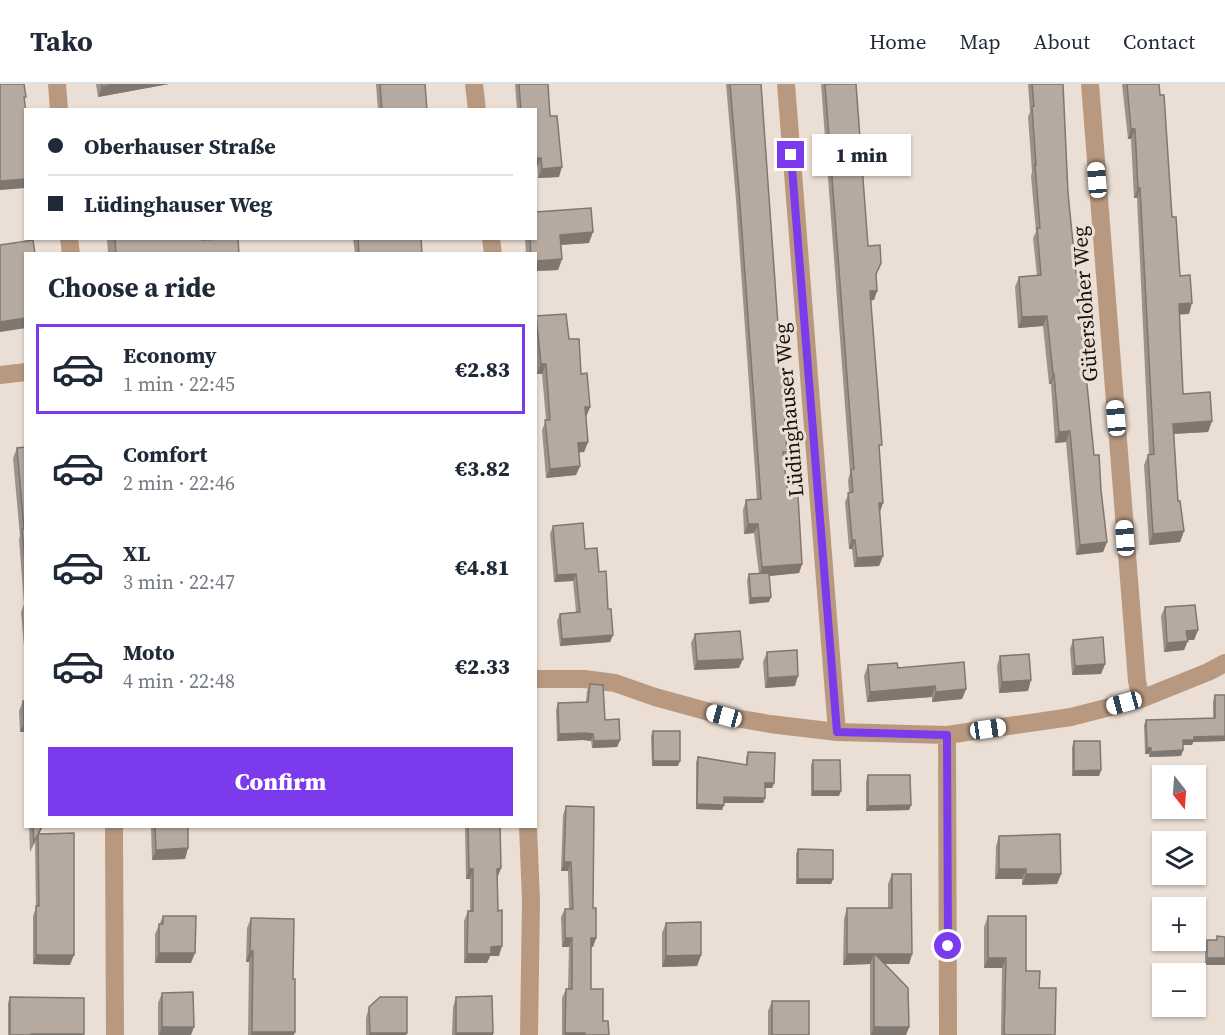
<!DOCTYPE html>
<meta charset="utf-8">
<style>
body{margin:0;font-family:"Source Serif 4",serif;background:#f6f6f7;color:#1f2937;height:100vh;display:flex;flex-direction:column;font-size:22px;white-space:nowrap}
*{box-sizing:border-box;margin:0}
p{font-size:20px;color:#747a83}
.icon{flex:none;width:33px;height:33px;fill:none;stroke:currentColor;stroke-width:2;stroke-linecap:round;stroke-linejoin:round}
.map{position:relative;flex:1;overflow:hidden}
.sheet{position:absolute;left:24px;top:168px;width:513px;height:576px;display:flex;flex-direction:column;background:#fff;border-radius:0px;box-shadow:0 2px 4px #0004}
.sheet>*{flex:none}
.top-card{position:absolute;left:24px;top:24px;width:513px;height:132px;border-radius:0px;box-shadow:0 2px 4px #0004;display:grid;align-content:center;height:132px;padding:0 24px;background:#fff}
.needle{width:39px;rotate:163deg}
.controls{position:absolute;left:1152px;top:681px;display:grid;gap:12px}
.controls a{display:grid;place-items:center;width:54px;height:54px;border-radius:0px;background:#fff;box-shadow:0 2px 4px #0004;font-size:30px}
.end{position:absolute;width:27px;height:27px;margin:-14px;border:8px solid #7c3aed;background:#fff;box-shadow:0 0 0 3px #fff}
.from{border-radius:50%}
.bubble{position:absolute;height:42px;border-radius:0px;background:#fff;box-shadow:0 2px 4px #0004;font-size:20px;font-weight:800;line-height:42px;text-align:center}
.car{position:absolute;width:18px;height:36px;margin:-18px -9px;border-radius:8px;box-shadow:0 0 4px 2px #0007;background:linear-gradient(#fff 24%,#345 0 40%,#fff 0 76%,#345 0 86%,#fff 0)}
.top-card b{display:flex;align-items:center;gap:21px;height:57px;font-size:22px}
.top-card b+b{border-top:2px solid #e0e1e3}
.top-card i{width:15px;height:15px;background:#1f2937}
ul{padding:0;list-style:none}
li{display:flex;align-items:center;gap:18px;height:90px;margin:0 12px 9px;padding:0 12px;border:3px solid transparent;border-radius:0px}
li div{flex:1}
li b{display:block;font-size:22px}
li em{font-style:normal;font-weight:800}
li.selected{border-color:#7c3aed}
li>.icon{width:54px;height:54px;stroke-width:1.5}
h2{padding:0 24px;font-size:27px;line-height:72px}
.cta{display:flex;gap:12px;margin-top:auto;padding:12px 24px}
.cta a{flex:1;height:69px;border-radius:0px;background:#7c3aed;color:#fff;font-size:24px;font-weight:800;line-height:69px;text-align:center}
header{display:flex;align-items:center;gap:36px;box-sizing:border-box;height:84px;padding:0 30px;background:#fff;border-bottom:2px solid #e0e1e3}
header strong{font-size:28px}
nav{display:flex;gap:33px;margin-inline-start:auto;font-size:21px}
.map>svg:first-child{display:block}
</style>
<header>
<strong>Tako</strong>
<nav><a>Home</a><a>Map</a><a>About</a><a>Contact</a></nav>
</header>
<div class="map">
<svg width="1225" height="951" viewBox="0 0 1225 951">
<rect width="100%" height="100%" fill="#ebded4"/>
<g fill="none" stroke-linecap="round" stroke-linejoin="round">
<path stroke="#b89980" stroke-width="18" d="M57,0l2,26
M474,0l3,26
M786,0l51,648
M1090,0l47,597 4,18
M69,154l2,16
M491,154l2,16
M0,291l26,-3
M536,595h48l31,4 40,14 69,19 46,8 67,8 110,3 124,-18 70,-18 67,-27 17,-9
M947,651l1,300
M114,742l1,209
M528,742l3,75 -2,134"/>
</g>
<path fill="#9d928a" d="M96,0h73l-71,13z
M376,0h49l2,26h-49z
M515,0h33l2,32 9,61 -21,1 -2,-68h-19z
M726,0h35l26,368 -3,9 4,36 14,67 -3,9 -30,3v26l-20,2 -2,-24 2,-6h10l-5,-41 -10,1 -1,-24 3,-10 11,-1 -21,-299z
M821,0h35l12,162 13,17 -5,13 1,15 -3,9h-3l8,152v60l4,44 -4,10 -25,1 -2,-18h-3l-4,-47 4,-9 -1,-13 2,-7z
M1028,0h35l5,109 8,80 18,182 7,35 6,52 -4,10 -27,3 -10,-113 -11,1 -4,-59h-2l-6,-58 -25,2 -3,-41 4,-10 18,-1 -4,-38 3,-6 -5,-56 1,-4 -4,-55 2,-5z
M1122,0h37l13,133 8,59 9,38h-10l4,80 29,27 -4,11 -34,2 4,67 6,30 -4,11 -31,3 -5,-80 4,-10h1l-12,-257h-3l-3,-59h-3z
M107,154h95v2l37,14h-131z
M353,154h68l1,16h-67z
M525,154h11l53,5 -28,2 1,14 -4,11 -22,1v-17h-10z
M536,232l33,23 12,35 9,33 -4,10 2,25 -4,10h-6l2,14 -4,9 -30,3 -4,-48 4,-10 -4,-46h-5l-1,-17z
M26,363v223l-5,-58 3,-8 -5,-65 1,-3 -7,-78 4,-10z
M553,442l32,23 14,23 9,37 5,26 -3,7 -50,4 -3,-25 3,-7 16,-2 -3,-31 -19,1 -4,-48z
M1165,523l33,23 -4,10h-7l-3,10 -20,2 -3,-36z
M695,550l44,34 -45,2 -3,-27z
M1073,556l32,24 -4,10 -29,1 -2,-26z
M767,568l28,34 -30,2 -2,-26z
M1000,572l28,35 -29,2 -2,-27z
M868,581l30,3 68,21 -4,10 -30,3v-5l-65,5 -3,-26z
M590,600l15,36 15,20 -3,7 -25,1 -1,-7 -8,-1 -26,1 -1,-31 2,-7 28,-1 1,-11z
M26,601v66l-1,-19h-5l-1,-21 4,-10h2l-1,-13z
M1215,611h10v46l-32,1 -1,3h-9v5l-2,6 -32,1v-3h-4l-1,-29 2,-5 67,-2v-17z
M653,647l25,35h-26l-1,-30z
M1074,657l27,29 -2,6h-27v-29z
M748,668l26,31 -2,5h-7v10l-2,5h-39l-2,7 -26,-1v-47l2,-5 48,8v-7z
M813,676l26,36h-28v-31z
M868,691l43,30 -2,5 -43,1v-30z
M566,722l27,102 3,30 -3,9h-2v42l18,46h-47v-37l4,-9h2l1,-42h-7l-1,-30 4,-8h4l-1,-38h-7l2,-56z
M29,742h14l-4,8 31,131 -37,-1v-48l3,-8 -1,-66 -5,10z
M151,742h37v22l-3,11 -33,1z
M465,742h35l1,42 -4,10 2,78h-9l-3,7h-23v-42l4,-10h2v-32h-4z
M999,752l62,38 -4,10 -35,1v-6h-27l1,-33z
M798,765l35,30 -2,5h-35v-30z
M892,790l20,80 -3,10h-24l24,63 -3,8h-36v-71l-27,1 1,-46 3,-11h41v-24z
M163,832l28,47h-36v-29z
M988,832l38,55 13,17 16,47h-54l1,-67h-18v-41z
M251,834l43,117h-46l1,-73h-3l1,-34z
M666,839l35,32 -4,11 -35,1v-34z
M1217,852l8,29h-20v-19l2,-6h9z
M162,909l29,42h-33v-32z
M10,913l73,38h-75v-32z
M456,913l37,38h-41l1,-28z
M772,917l37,34h-41v-24z
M369,923l38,26 -1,2h-40v-17z"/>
<path fill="#7f7770" d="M117,0h52l-71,13 4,-10z
M1131,45h4l-4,10h-3z
M536,74h5l-4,9h-1z
M562,83l-3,10 -21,1 4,-9z
M26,95v9l-26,2v-9z
M1138,104h2l-3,10h-3z
M593,148l-4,11 -33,2 4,-10z
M562,175l-4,11 -22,1v-10z
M870,207h7l-3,9 -7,1z
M1192,219l-3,11 -14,1 4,-11z
M1047,232l-4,10 -25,2 4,-11z
M26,234v10l-26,4v-10z
M541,280h5l-4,10h-5z
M1053,290h1l-3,10h-2z
M585,323h5l-4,10z
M1212,337l-4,11 -39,2 4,-10z
M1070,347l-4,11 -11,1 4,-11z
M588,358l-4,10 -10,1 4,-10z
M580,382l-4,9 -30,3 4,-9z
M879,419h4l-3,9z
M748,440h10l-4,9 -10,1z
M1184,447l-4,11 -31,3 4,-11z
M852,456h3l-3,9h-3z
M1107,458l-4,10 -27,3 4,-10z
M883,472l-4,10 -25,1 3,-9z
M802,480l-3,9 -40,4 3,-10z
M576,490l-3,7 -19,1 3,-7z
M771,513l-2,5 -20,2 2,-6z
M1198,546l-4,10h-11l3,-9z
M613,551l-3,7 -50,4 2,-7z
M1188,557l-4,9 -20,2 3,-9z
M743,575l-4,9 -45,2 3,-9z
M1105,580l-4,10 -29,1 3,-9z
M798,592l-3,10 -30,2 3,-10z
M1031,596l-3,11 -29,2 3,-11z
M935,602l-3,11 -65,5 3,-10z
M966,605l-4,10 -30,3 4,-10z
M24,638h2v7l-1,3h-5z
M586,649l7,1 -2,7 -8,-1 -26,1 2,-7z
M1225,652v5l-32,1 -1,3h-11l2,-5 11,-3z
M620,656l-3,7 -25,1 2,-7z
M1147,664h4l-2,6h-4z
M1183,666l-2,6 -32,1 2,-5z
M653,677h27l-2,5h-26z
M1101,686l-2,6h-27l2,-5z
M765,699h9l-2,5h-9z
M813,707h28l-2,5h-28z
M724,713l41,1 -2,5h-41z
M697,720l27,1 -2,5 -26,-1z
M911,721l-2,5 -43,1 2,-5z
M42,742h1l-5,10v-2l-8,18 4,-10z
M188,764l-3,11 -33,1 4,-10z
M564,778h7l-3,9h-7z
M501,784l-4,10v-9z
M469,785h4l-3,10h-4z
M999,785h27l-4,10h-27z
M1026,790h35l-4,10 -35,1z
M798,795h35l-2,5h-35z
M565,854h7l-3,9h-7z
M591,854h5l-3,9h-6z
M502,862l-3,10h-9l-3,7h-23l3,-9 24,-7z
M250,867h3l-4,11h-3z
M159,869h36l-4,10h-36z
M847,870h27l-4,10 -27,1z
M875,870h37l-3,10h-35z
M36,871h38l-4,10 -37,-1z
M701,871l-4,11 -35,1 4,-11z
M988,874h18l-4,10h-18z
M1207,874h18v7h-20z
M162,943h32l-3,8h-32z
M874,943h35l-3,8h-35z
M252,948h43l-1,3h-43z
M370,949h37l-1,2h-37z
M456,949h37v2h-38z
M565,949h20l-1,2h-19z
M31,950h53l-1,1h-53z"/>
<path fill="#b6aaa0" stroke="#7f7770" stroke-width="1.5" d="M0,0h24l2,13h-2l2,15v67l-26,2z
M102,0h15l-15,3z
M380,0h45l2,26h-45z
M519,0h29l2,32h7l5,51 -20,2 -1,-11h-5v-48h-15z
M730,0h31l26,368h-4l5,45 10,-1 4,68 -40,3 -4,-43h-10l-2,-24 15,-1 -22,-308z
M825,0h31l12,162 12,-1 1,18 -5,11 1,17h-7l12,154h-3l4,58h-4l4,53 -26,2 -2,-18h-3l-4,-47 5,-1 -2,-22 3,-1z
M1032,0h31l5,109 8,80h3l1,41 14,141h5l2,35 6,52 -27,3 -10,-114 -11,1 -5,-58h-1l-6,-58 -25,1 -3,-40 22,-2 -4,-47h3l-5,-63h1l-4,-58 2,-1z
M1127,0h32l1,11h4l8,122h4l4,59 10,-1 2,28 -13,1 4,90 27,-2 2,29 -39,3 5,77h2l4,30 -31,3 -5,-79 6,-1 -14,-266h-2l-3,-59h-4z
M591,124l2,24 -33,3 2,24 -26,2v-7h-5l-1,-16h6v-26z
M115,154h87v2l36,-2 1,16h-123z
M358,154h63l1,16h-63z
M33,156l2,14h-9v64l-26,4v-77z
M566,230l3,25h10l2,35 6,-1 3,34h-5l3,35 -10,1 2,23 -30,3 -5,-49h5l-4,-56h-5l-5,-48z
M26,363v125l-4,-43h2l-7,-81z
M583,439l2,26 12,-1 2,24 7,-1 2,38h3l2,26 -51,4 -2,-25 20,-2 -4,-38 -19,1 -4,-49z
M769,489l2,24 -20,1 -2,-24z
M1195,521l3,25 -12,1 2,10 -21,2 -2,-36z
M740,547l3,28 -46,2 -2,-27z
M1103,553l2,27 -30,2 -2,-26z
M797,566l1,26 -30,2 -1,-26z
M1029,570l2,26 -29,2 -2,-26z
M964,578l2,27 -30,3 -1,-6 -65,6 -2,-27 29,-2 1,5z
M590,600l13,1 2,35 14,-1 1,21 -26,1 -1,-7 -7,-1 -27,1 -1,-31 30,-1z
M1215,611h10v41l-31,1v3h-11v10l-32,2v-4h-4l-1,-28 69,-2z
M23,617h3v21h-2z
M653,647h27v30h-27z
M1074,657h26l1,29 -27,1z
M748,668l27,1 -1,30h-9v15l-41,-1v8l-27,-1 1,-47 49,8z
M813,676h27l1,31h-28z
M868,691h42l1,30 -43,1z
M566,722l28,1 -1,101h3v30h-5v51h12v32h5l1,14h-24v-2h-20l1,-44h6v-51h-7v-29h8l-2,-47h-7z
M33,742h9l-8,16z
M155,742h33v22l-32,2z
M468,742h32l1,42 -4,1 1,42 4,-1v36l-11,1v7h-24l1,-43h5v-42h-4z
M74,749v122h-38v-49h3l-1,-72z
M1060,750l1,40h-35v-5h-27v-33z
M798,765l35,1v29h-35z
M892,790h19l1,80h-37l33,34 1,39h-35v-73h-27v-46h45z
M163,832h33l-1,37h-36v-29h4z
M988,832h38v55h14l-1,17h17l-1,47h-51l2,-77h-18z
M251,834l43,1 -1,60h2v53h-43l1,-81h-3z
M701,838v33l-35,1v-33z
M1217,852l8,1v21h-18v-18h10z
M193,908l1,35h-32v-34z
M492,912l1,37h-37v-36z
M10,913l74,1v36h-53v1h-21z
M380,913h27v36h-37l-1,-26z
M772,917h37v34h-37z"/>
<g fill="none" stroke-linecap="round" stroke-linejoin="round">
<path stroke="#7c3aed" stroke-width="8" d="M791,71l46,577 110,3 1,211"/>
</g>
<g text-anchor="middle" stroke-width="6" stroke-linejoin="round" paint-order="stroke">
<g font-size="21" fill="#16120f" stroke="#ebded4">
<text transform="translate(1085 220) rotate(-94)" y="7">Gütersloher Weg</text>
<text transform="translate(789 326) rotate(-95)" y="7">Lüdinghauser Weg</text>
</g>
</g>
</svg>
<div class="controls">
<a><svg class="needle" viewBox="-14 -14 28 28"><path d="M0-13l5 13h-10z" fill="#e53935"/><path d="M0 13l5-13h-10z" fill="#747a83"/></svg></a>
<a><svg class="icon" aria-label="layers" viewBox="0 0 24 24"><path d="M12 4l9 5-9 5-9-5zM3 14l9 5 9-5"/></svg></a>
<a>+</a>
<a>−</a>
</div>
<i class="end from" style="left:948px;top:862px"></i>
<i class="end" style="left:791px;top:71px"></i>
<div class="bubble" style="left:812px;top:50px;width:99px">1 min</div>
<i class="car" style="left:1097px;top:96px;rotate:355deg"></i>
<i class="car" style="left:1116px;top:334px;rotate:355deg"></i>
<i class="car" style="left:1125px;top:454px;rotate:356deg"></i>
<i class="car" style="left:1124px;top:619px;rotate:255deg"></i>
<i class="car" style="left:724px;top:632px;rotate:285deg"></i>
<i class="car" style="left:988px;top:645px;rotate:82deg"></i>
<div class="top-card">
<b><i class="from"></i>Oberhauser Straße</b>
<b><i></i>Lüdinghauser Weg</b>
</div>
<section class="sheet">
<h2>Choose a ride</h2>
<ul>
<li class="selected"><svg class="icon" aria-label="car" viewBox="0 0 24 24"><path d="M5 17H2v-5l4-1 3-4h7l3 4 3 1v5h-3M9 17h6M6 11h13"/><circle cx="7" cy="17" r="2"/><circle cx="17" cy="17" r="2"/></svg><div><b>Economy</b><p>1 min · 22:45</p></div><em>€2.83</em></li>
<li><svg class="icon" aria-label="car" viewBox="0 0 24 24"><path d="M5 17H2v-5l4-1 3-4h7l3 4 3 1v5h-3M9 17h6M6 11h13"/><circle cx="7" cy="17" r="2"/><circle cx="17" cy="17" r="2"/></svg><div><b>Comfort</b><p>2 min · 22:46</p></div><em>€3.82</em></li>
<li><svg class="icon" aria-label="car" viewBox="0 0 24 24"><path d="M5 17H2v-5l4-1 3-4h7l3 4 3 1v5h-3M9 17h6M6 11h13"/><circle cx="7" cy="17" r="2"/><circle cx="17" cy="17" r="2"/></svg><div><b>XL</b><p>3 min · 22:47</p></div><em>€4.81</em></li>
<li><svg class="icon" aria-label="car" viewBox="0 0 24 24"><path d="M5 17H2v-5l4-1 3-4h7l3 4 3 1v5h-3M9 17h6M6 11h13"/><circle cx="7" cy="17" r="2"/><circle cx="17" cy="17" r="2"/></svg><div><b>Moto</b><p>4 min · 22:48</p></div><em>€2.33</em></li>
</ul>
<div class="cta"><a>Confirm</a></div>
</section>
</div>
